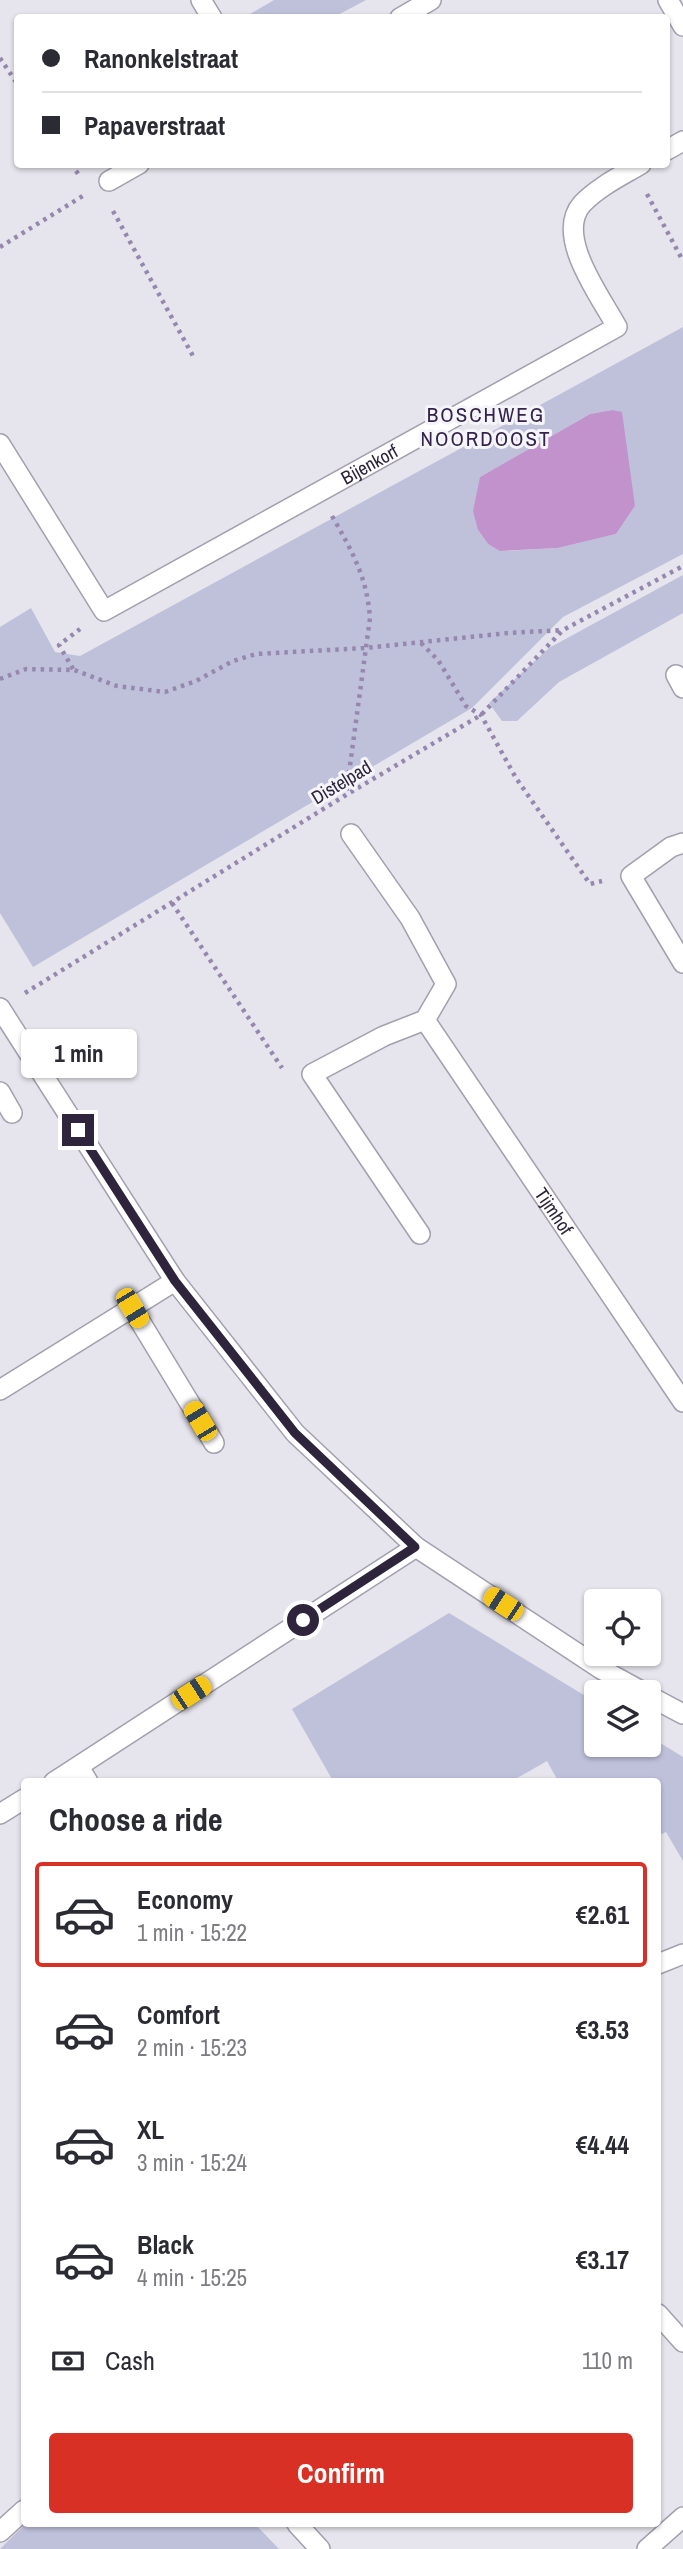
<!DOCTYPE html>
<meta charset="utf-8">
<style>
body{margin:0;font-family:"Archivo Narrow",sans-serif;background:#f2f2f3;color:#2b2b33;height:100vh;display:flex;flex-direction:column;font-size:26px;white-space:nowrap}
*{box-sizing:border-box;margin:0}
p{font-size:23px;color:#7c7c81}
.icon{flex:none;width:38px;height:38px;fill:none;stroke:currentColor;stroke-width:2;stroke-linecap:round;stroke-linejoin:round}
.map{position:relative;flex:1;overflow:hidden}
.details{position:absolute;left:21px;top:1778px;width:640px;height:749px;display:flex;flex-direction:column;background:#fff;border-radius:7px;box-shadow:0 2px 5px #0004}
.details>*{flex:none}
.guide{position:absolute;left:14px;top:14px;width:656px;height:154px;border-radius:7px;box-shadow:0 2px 5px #0004;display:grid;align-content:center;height:154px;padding:0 28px;background:#fff}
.buttons{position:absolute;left:584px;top:1589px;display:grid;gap:14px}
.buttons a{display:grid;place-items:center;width:77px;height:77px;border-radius:7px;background:#fff;box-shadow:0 2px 5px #0004;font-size:35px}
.end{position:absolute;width:32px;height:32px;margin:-16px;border:9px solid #2e253c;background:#fff;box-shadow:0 0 0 4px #fff}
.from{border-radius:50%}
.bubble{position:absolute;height:49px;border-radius:7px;background:#fff;box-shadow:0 2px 5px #0004;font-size:23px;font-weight:700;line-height:49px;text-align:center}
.car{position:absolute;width:21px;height:42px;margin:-21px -10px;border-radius:9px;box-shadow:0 0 5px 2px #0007;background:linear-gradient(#f5c518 24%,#345 0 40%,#f5c518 0 76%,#345 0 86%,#f5c518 0)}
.guide b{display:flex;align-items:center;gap:24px;height:66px;font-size:26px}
.guide b+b{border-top:2px solid #e1e1e2}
.guide i{width:18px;height:18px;background:#2b2b33}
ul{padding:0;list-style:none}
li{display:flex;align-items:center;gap:21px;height:105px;margin:0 14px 10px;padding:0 14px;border:4px solid transparent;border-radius:7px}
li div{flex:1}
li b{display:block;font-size:26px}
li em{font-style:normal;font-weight:700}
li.on{border-color:#d93025}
li>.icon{width:63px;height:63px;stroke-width:1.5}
h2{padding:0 28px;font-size:32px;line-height:84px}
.pay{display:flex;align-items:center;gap:18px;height:77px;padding:0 28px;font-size:26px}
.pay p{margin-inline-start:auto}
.button{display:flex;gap:14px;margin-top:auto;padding:14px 28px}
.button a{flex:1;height:80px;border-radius:7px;background:#d93025;color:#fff;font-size:28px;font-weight:700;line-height:80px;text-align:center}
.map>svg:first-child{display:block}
</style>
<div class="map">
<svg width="683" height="2549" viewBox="0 0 683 2549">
<rect width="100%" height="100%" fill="#e6e4ec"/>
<path fill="#bfc1db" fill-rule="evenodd" d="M274,0h92l-32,17h-82l-2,-3z
M683,327v227l-120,63 -91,91 -439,259 -33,-54v-286l31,-19 24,44 25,4zM612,410l23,96 -19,28 -58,14 -57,3 -13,-7 -10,-14 2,-53 110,-63z
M683,575v38l-124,69 -42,39h-15l-13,-18 60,-55z
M449,1613l148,90v42h52v-9l34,21v104l-17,-29 -8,4v-54l-100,-1 -11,-20 -35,20h-179l-41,-72z
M25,2524h230l24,25h-279z"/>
<path fill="#c192cc" d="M612,410l10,2 13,94 -19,28 -58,14 -58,3 -12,-7 -10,-14 -5,-19 7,-34 110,-63z"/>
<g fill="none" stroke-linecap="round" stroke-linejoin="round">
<g stroke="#a49fad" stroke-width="22">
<path id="service" d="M0,1092l12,21
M132,1308l82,135"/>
</g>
<g stroke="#a49fad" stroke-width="22">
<g id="minor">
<path d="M201,0l11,18"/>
<path d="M668,0l15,26"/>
<path d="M400,18l31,-18"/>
<path d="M667,150l16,-9"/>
<path d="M109,181l30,-17"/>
<path id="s1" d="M0,444l104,167 513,-284c-16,-30 -63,-91 -35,-123 16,-17 39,-28 59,-40"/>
<path d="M676,675l7,13"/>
<path id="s2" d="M351,834l59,84 36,66 -21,36 258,382"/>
<path d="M683,843l-12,4 -40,29 52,87"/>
<path d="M0,1008l175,273 120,152 121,114 185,122 42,23"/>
<path d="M420,1234l-108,-160 72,-38 41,-16"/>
<path d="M0,1390l175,-109"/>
<path d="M649,1696l34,18"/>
<path d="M79,1767l9,15"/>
<path d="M54,1782l362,-235"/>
<path d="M0,1814l24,-15"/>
<path d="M658,1964l25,-10"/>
<path d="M658,2314l25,28"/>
<path d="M297,2524l23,25"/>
<path d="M0,2532l24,-22"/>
<path d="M647,2549l36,-32"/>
</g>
</g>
<path stroke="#9587ad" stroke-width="4.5" stroke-dasharray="3.5 5" stroke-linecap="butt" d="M0,58l18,27
M71,164l8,11
M647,194l36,67
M113,211l80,145
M0,247l86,-53
M332,516c20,35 35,61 38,102l-24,177
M421,643l17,17 28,46 15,9 35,63 74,106 12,-3
M73,669l-14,-24 21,-16
M0,679l26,-10 48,1 43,16 48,6 31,-11 37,-20 23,-7 109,-6 143,-15 55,-3
M172,903l110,165
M25,993l321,-198 135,-80 82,-85 120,-64"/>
<use href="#service" stroke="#fff" stroke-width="19"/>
<use href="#minor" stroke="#fff" stroke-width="19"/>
</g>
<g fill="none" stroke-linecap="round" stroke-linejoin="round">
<path stroke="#2e253c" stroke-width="9" d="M78,1130l97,151 120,152 120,114 -112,73"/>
</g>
<g text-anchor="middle" stroke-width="6" stroke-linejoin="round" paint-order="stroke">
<g font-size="19" fill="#2e253c" stroke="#f5f4f9">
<text dy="7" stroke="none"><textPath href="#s1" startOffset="500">Bijenkorf</textPath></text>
<text transform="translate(341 782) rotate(-31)" y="7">Distelpad</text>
<text dy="7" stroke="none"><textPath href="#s2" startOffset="450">Tijmhof</textPath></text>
</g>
<g font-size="21" letter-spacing="2" fill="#34234c" stroke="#f5f4f9">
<text x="486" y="422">BOSCHWEG<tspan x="486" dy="24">NOORDOOST</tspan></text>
</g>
</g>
</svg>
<div class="buttons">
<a><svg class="icon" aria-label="locate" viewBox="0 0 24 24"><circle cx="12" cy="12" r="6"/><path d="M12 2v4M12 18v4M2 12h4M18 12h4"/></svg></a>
<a><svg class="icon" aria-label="layers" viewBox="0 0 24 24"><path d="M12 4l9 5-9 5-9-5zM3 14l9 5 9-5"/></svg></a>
</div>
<i class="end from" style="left:303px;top:1620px"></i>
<i class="end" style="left:78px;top:1130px"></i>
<div class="bubble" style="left:21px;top:1029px;width:116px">1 min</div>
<i class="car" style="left:132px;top:1308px;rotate:149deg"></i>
<i class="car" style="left:200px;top:1421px;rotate:329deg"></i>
<i class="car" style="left:503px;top:1604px;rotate:303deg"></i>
<i class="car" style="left:191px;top:1693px;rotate:57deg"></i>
<div class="guide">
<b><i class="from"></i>Ranonkelstraat</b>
<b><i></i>Papaverstraat</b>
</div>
<section class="details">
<h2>Choose a ride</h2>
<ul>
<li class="on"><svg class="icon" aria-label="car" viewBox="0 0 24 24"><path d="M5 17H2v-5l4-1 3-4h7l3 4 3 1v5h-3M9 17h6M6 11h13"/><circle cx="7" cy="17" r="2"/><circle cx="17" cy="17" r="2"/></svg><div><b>Economy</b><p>1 min · 15:22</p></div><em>€2.61</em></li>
<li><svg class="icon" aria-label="car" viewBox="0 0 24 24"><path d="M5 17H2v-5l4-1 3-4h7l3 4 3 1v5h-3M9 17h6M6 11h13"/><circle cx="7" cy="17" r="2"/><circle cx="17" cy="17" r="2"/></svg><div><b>Comfort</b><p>2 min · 15:23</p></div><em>€3.53</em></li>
<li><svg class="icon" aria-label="car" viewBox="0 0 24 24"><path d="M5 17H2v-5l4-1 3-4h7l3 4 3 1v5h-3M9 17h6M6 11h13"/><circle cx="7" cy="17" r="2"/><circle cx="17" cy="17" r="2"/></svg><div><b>XL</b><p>3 min · 15:24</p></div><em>€4.44</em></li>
<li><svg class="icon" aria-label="car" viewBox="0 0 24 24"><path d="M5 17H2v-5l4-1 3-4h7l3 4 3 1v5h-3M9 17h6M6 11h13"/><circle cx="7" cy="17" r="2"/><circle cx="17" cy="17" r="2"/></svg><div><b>Black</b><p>4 min · 15:25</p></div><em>€3.17</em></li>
</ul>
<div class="pay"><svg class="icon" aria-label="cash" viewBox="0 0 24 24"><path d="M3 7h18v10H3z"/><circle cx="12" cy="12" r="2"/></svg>Cash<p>110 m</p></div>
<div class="button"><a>Confirm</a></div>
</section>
</div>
